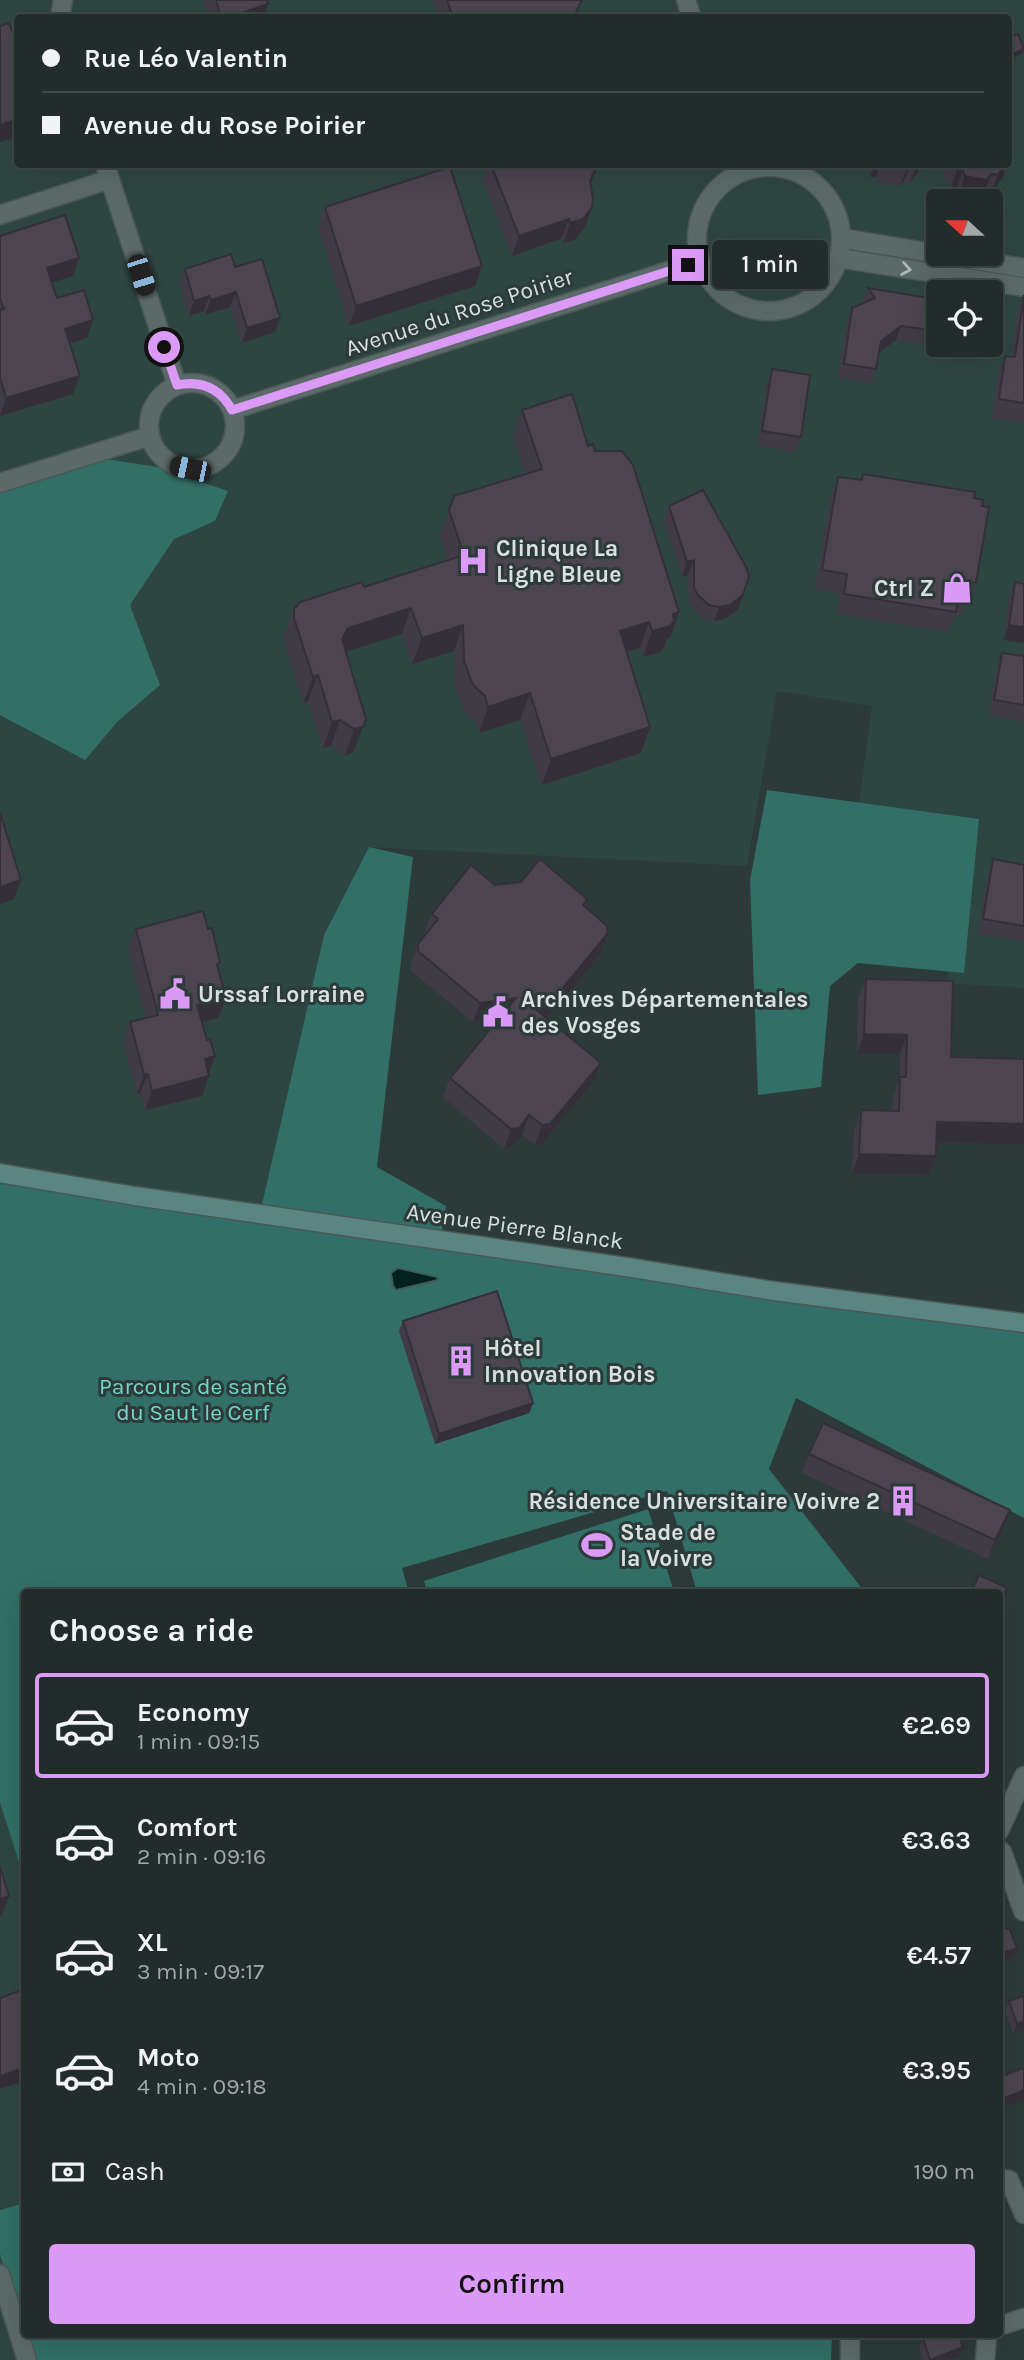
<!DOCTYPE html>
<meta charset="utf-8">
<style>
body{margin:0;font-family:Karla,sans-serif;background:#2d3837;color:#f1f3f6;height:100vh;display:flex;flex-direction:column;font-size:26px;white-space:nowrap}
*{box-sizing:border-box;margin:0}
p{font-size:23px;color:#a2a7a9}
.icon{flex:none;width:38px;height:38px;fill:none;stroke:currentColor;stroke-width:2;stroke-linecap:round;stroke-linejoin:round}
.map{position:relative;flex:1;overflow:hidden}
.side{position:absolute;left:21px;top:1589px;width:982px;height:749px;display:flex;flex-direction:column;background:#212c2b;border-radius:7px;box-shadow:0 7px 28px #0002,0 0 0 2px #3e4847}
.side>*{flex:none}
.guide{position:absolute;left:14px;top:14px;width:998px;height:154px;border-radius:7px;box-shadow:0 7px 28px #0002,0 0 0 2px #3e4847;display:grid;align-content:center;height:154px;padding:0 28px;background:#212c2b}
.needle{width:46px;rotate:291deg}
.tools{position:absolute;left:926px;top:189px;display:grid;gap:14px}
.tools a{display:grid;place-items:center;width:77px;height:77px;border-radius:7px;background:#212c2b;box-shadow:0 7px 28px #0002,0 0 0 2px #3e4847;font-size:35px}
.end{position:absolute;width:32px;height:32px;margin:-16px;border:9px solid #da9af6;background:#111;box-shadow:0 0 0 4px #111}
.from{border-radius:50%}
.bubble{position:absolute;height:49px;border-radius:7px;background:#212c2b;box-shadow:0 7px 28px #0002,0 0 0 2px #3e4847;font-size:23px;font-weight:600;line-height:49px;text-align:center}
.car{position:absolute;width:21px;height:42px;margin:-21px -10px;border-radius:9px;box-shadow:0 0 5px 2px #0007;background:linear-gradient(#222 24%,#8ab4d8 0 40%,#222 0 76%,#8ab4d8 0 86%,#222 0)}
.guide b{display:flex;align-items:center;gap:24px;height:66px;font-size:26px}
.guide b+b{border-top:2px solid #3e4847}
.guide i{width:18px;height:18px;background:#f1f3f6}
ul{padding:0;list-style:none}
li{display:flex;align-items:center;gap:21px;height:105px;margin:0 14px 10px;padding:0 14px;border:4px solid transparent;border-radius:7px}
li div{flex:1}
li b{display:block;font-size:26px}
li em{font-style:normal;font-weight:600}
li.active{border-color:#da9af6}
li>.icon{width:63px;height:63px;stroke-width:1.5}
h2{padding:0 28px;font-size:32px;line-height:84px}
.pay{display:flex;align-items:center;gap:18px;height:77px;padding:0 28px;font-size:26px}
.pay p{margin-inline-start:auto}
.primary-button{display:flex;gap:14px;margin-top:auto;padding:14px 28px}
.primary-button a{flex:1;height:80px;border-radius:7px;background:#da9af6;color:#111;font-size:28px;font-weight:600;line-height:80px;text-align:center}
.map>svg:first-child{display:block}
</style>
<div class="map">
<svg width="1024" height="2360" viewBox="0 0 1024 2360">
<rect width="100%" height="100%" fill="#2c3b39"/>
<path fill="#2e4642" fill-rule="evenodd" d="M0,0h1024v988l-77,-5 20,-152 -110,-12 15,-113 -95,-15 -30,175 -378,-19 -45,88 -64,278 -260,-29zM18,18h990v146h-990zM938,201h52v53h-52zM938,292h52v53h-52z
M0,1803l24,75v325l-24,7z
M0,2254l29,106h-29z"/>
<path fill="#326f66" d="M87,456l70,11 71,24 -13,30 -41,18 -44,66 30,80 -42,36 -33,39 -85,-45v-226z
M767,790l212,29 -15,154 -106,-10 -28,23 -9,101 -63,8 -8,-215z
M369,847l44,10 -36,310 69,39 -6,37 584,78v197l-228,-120 -27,71 91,117 -2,6h-161l-30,-101 -265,77 7,24h-385v286l-24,-75v-619l260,29 64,-278z
M648,1509l26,83h-247l-3,-11z
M24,2203v131h808l-1,26h-802l-29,-106v-44z"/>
<path fill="#01221e" stroke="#425b58" stroke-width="2" d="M398,1268l39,9 1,3 -42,10 -3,-4 -2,-13z"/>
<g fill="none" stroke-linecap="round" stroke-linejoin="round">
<g stroke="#4b5755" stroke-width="21">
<path id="street" d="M686,0l6,18
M60,18l3,-18
M105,164l72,221
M697 239a72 72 0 1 1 144 0a72 72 0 1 1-144 0Z
M0,215l110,-36
M841,238l183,30
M838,258l186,29
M149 426a43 43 0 1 1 86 0a43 43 0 1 1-86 0Z
M232,410l468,-149
M0,483l150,-47
M999,1831l25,-55
M999,1850l3,2 21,59
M999,2178l10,2 15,34
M0,2274l27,86
M999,2326l25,-8
M850,2334v26
M985,2360l2,-26"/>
</g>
<g stroke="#4b5755" stroke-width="21">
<path id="secondary" d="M0,1173l135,23 498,72 141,23 250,32"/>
</g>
<use href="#street" stroke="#5b6a68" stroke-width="18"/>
<use href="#secondary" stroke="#5a8580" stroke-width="18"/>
</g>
<path fill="#413b45" d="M203,0h64l-4,18h-55z
M433,0h149l-7,18h-136z
M489,164h110l-9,19 2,24 -7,20 -9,12 -13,4 -1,-5 -50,18 -29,-76z
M865,164h142l-4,13 -13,18 -6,-1 -4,5 -22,-3 -2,-6h-6l-8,-20 -18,-3 -14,16 -6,-2 -4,5 -22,-3 -2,-6h-6z
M325,207l157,59 -7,20 -126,40 -31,-100z
M0,236l79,22 -6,18 -21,6 5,16 30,40 -17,5 3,51 -73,22z
M235,267l40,65 -33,11 -12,-36 -25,8 -1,-4 -15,5 -10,-33 6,-14z
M868,288l62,42 -5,14 -29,-4 -17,12 -3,17 -5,14 -33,-5 9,-56 5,-14 12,-5 -1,-1z
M1024,294v129l-32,-5 6,-43 7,-19 6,1 6,-44z
M772,369l29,68 -6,15 -38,-7 10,-61z
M522,410l66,36 7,5 84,161 -9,26 -3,1 -3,8 -3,5 -18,5 -3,-9 -14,4 15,101 -99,32 -22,-65 -41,13 -3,-11 -12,-11 -9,-24 -1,-36 -42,13 -10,-30 -56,18 11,93 -4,8 -8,2 -14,-9 -8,2 -15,-47 -5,2 -18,-59 -1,-9 10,-26 154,-49 -8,-24 14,-40 71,-22 -12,-38z
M863,474l111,24 2,85 -7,20 -4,-1 -4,12 -5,-1 -7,19 -112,-18 3,-20 -25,-5 16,-93 7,-19 23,3z
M669,506l74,89 -5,14 -13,10 -11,2 -10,-2 -11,-10 -4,-7 -1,-27 -6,2 -18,-56z
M1015,582l9,2 -21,56 6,-43z
M1002,653l22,3v65l-35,-6 8,-47z
M993,859l31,6v76l-46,-7 10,-60z
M495,885l92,14 -2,8 23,26 -7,20 -51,62h-7l58,48 -8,19 -51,62 -7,1 -13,-10 -10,12 -8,2 -61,-52 7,-19 48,-59 -25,3 -62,-51v-8l7,-19 8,-10 -2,-1 8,-19z
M136,929h72l12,34 -2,6 8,29 -8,20 -16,4 5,18 8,16 -13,40 -57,14 -5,-17 -3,1 -14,-52 7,-20 16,-4 -18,-70z
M866,979l85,78 73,2v85l-87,-2 -1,14 -7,19 -77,-2 2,-43 7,-20 31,1 1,-14 7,-20v-23h-43l1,-56z
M403,1321l130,82 -4,10 -94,31 -36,-113z
M809,1454l201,56 -7,20 -15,29 -186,-86z
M1009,2001l15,28 -11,5 -8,-23z
M1024,2068l-22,40 -3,-7v-24z
M928,2334h30l1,23 -7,3h-29l-4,-12 4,-10 6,-2z"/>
<path fill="#353038" d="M268,4l-5,14h-36z
M1024,49l-2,5 -14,6 2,-5z
M18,119v18l-18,5v-17z
M597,164h2l-16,36 7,-19z
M875,164h5l-4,13h-6z
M909,164h1l-6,17 -4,5z
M917,164h7l-14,19z
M1004,164h3l-4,13 -13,18 8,-20z
M957,170h6l-7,20h-6z
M991,174l-7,20 -4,5 -22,-3 7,-20z
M592,207l-7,20 -9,12 -13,4 7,-20z
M569,219l-7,19 -50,18 7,-20z
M79,258l-6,18 -32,10 6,-18z
M482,266l-7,20 -126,40 7,-20z
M236,292l-6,15 -25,8 6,-15z
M209,296l-5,15 -15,5 5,-15z
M280,318l-5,14 -33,11 5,-15z
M93,320l-6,18 -28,9 6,-18z
M901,326l-5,14 -20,15 5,-14z
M80,376l-7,18 -73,22 6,-18z
M694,560l-6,15 -6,2 5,-15z
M743,595l-5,14 -13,10 -11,2 5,-14z
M411,608l-9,26 -63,20 3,-15 6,-11z
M679,612l-9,26 -3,1 -3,8 -3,5 -18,5 9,-26 21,-17z
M649,622l-9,26 -30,9 10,-26z
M463,625l-9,26 -42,13 10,-26z
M1009,625l15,2v16l-21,-3z
M318,675l-10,26 -5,2 10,-26z
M530,693l-10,27 -41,13 9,-26z
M366,719l-13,34 -8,2 9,-26z
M340,720l-9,26 -8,2 9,-26z
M650,727l-9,26 -99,32 9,-26z
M21,880l-7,19 -14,5v-17z
M608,933l-7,20 -51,62 -35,3 7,-20z
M226,998l-8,20 -28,7 7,-20z
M516,998l-7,20 -36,4 7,-19z
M864,1034l43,1 -7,19h-43z
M215,1056l-7,20 -3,-17z
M601,1063l-8,19 -51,62 -7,1 7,-20z
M144,1074h4l-8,19 -3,1z
M209,1076l-7,20 -57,14 7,-19z
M529,1115l-7,20 -10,12 -8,2 7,-20z
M937,1122l87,2v20l-94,-2z
M859,1154l77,2 -7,19 -77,-2z
M533,1403l-4,10 -94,31 4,-10z
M1010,1510l-7,20 -15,29 7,-19z
M9,1896l-7,19 -2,1v-17z
M1017,1948l-4,10 -14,5v-9z
M1024,2021v8l-11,5 4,-10z
M24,2068v13l-24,8v-13z
M1024,2090v9l-22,9 3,-10z
M963,2347l-4,10 -7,3h-22z"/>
<path fill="#4c4550" stroke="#353038" stroke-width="2" d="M216,0h51l1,4 -41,14h-6z
M447,0h135l-9,18h-120z
M9,23l9,25v71l-18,6v-99z
M1018,34l6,15 -14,6 -2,-6v-11z
M1008,136l4,12 -4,4 2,5 -2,3z
M491,164h106l-7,17 3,17 -1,9 -9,12 -13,4 -1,-4 -50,17z
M893,164h16l-1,3z
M954,164h51l-7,11 -7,-1 -4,6 -22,-4 -2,-6h-6z
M450,167l32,99 -126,40 -31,-99z
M65,215l14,43 -32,10 10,30 27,-8 9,30 -28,9 15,47 -74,22 -6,-21v-67l4,-1 -4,-11v-62z
M231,254l4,13 27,-8 18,59 -33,10 -11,-36 -25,8 -2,-4 -15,5 -9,-32z
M868,288l67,11 -5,31 -29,-4 -20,15 -5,28 -32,-5 8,-56 23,-10z
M1024,295v108l-25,-4 6,-43 10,1z
M772,369l38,6 -9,62 -39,-6z
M572,394l16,52 5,-2 2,7h27l11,14 46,147 -6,2 1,7 -4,5 -18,5 -3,-9 -29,9 30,96 -99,32 -21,-66 -42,14 -3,-11 -12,-11 -9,-24 -1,-36 -41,13 -11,-30 -63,20 -6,11 24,80 -3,8 -9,2 -14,-9 -8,2 -14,-47 -5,2 -19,-59v-9l6,-7 62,-20 2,5 100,-32 -15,-45 5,-14 88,-27 -20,-59z
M863,474l112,18 -1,6 9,2 -1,6 7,1 -13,76 -6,-1 -2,13 -9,-2 -3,19 -112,-18 3,-20 -25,-4 16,-93 24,3z
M703,490l43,77 3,9 -6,19 -13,10 -11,2 -10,-2 -11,-10 -4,-7v-28l-7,2 -18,-56z
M1015,582l9,2v43l-15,-2z
M1002,653l22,3v49l-30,-5z
M0,813l21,67 -21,7z
M540,859l47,40 -4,6 24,21 1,7 -51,62 -35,3 79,65 -51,61 -8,1 -13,-10 -10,13 -8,1 -61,-51 66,-80 -36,5 -62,-52v-7l20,-25 -6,-5 39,-49 24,20 26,-3z
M993,859l31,6v61l-41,-7z
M203,911l5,18 4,-1 8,35 -3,1 9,34 -29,7 10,35 3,-1 5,17 -10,3 4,17 -57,15 -4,-17h-4l-14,-52 28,-7 -22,-86z
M866,979l87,2 -2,76 73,2v65l-87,-2 -1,34 -77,-2 2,-44 38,1 1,-34h6l1,-42 -43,-1z
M497,1291l36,112 -94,31 -36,-113z
M823,1423l187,87 -15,30 -186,-86z
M979,1575l28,13 -8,17v-13h-28z
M0,1867l9,29 -9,3z
M1009,1928l8,20 -18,6v-23z
M24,1989v79l-24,8v-78z
M1024,1996v25l-7,3 -8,-23z
M1024,2068v22l-19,8 -6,-17v-4z
M933,2334h25l5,13 -33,13 -7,-22z"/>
<defs><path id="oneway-chevron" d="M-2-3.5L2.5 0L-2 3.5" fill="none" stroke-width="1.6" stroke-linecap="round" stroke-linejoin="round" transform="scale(1.75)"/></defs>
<use stroke="#acb7b5" href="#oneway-chevron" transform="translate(906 269) rotate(9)"/>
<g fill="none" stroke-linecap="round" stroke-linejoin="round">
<path stroke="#da9af6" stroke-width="9" d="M164,347l13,38c25,-5 43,3 55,25l456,-145"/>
</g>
<defs>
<g id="hospital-bare" transform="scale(2.415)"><path d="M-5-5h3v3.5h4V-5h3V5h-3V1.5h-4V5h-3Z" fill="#da9af6" stroke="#2c3b39" stroke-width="2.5" paint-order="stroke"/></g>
<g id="shop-bare" transform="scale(2.415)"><path d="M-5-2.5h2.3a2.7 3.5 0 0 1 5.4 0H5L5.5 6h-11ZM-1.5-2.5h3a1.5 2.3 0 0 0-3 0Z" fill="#da9af6" stroke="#2c3b39" stroke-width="2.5" paint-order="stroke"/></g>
<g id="civic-bare" transform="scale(2.415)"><path d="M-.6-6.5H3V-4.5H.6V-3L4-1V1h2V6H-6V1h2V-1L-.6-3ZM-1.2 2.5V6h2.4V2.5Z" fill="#da9af6" stroke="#2c3b39" stroke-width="2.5" paint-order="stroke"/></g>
<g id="building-bare" transform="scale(2.415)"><path d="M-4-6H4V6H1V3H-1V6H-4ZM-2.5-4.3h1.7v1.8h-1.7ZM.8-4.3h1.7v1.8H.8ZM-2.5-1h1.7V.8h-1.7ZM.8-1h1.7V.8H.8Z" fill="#da9af6" stroke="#2c3b39" stroke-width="2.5" paint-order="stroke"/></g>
<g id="stadium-bare" transform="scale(2.415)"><path d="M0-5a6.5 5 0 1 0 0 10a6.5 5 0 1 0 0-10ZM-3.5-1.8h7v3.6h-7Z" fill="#da9af6" stroke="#2c3b39" stroke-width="2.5" paint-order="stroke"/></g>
</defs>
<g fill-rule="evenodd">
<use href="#hospital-bare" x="473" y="561"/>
<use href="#shop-bare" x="957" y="588"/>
<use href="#civic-bare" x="175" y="994"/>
<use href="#civic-bare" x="498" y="1012"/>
<use href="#building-bare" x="461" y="1361"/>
<use href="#building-bare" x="903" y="1501"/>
<use href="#stadium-bare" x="597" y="1545"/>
</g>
<g text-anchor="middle" stroke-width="6" stroke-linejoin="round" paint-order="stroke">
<g font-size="23" fill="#d8e1df" stroke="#2c3b39">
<text transform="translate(459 312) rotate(-18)" y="8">Avenue du Rose Poirier</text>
<text transform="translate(515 1226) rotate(8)" y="8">Avenue Pierre Blanck</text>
</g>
<g font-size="23" font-weight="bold" fill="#d8e1df" stroke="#2c3b39" text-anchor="start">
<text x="496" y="556">Clinique La<tspan x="496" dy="26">Ligne Bleue</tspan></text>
<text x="934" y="596" text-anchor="end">Ctrl Z</text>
<text x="198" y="1002">Urssaf Lorraine</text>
<text x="521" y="1007">Archives Départementales<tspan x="521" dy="26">des Vosges</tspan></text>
<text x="484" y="1356">Hôtel<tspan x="484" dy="26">Innovation Bois</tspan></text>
<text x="880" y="1509" text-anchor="end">Résidence Universitaire Voivre 2</text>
<text x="620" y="1540">Stade de<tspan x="620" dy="26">la Voivre</tspan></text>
</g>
<g font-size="23" fill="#73d5c7" stroke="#2c3b39">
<text x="193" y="1394">Parcours de santé<tspan x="193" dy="26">du Saut le Cerf</tspan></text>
</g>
</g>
</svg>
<div class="tools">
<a><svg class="needle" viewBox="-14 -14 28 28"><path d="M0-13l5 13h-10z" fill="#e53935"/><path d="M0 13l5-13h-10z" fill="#a2a7a9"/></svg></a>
<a><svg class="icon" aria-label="locate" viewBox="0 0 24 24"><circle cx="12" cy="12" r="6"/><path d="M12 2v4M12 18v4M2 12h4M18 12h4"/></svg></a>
</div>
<i class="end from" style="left:164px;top:347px"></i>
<i class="end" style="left:688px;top:265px"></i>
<div class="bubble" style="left:712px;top:240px;width:116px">1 min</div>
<i class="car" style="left:141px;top:275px;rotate:162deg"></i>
<i class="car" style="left:190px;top:469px;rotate:282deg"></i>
<div class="guide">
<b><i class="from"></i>Rue Léo Valentin</b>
<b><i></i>Avenue du Rose Poirier</b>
</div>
<section class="side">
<h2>Choose a ride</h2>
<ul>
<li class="active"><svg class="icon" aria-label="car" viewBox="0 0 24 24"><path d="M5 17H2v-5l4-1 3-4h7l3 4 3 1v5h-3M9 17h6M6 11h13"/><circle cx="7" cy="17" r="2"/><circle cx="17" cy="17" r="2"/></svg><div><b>Economy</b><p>1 min · 09:15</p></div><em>€2.69</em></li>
<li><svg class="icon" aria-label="car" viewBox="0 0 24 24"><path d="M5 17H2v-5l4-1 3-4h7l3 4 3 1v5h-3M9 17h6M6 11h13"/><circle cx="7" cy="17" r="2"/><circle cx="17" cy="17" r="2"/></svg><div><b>Comfort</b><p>2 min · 09:16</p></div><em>€3.63</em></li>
<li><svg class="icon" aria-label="car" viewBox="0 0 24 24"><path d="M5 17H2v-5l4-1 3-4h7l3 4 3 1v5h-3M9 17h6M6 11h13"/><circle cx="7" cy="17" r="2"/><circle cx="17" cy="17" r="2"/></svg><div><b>XL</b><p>3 min · 09:17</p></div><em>€4.57</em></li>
<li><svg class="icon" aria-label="car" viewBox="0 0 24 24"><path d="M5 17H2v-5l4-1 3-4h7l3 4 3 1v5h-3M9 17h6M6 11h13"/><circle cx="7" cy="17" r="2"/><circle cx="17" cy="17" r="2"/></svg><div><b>Moto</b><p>4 min · 09:18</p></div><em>€3.95</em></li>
</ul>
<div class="pay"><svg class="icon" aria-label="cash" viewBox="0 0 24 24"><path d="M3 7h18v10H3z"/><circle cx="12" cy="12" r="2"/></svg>Cash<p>190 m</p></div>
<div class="primary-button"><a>Confirm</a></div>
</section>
</div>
